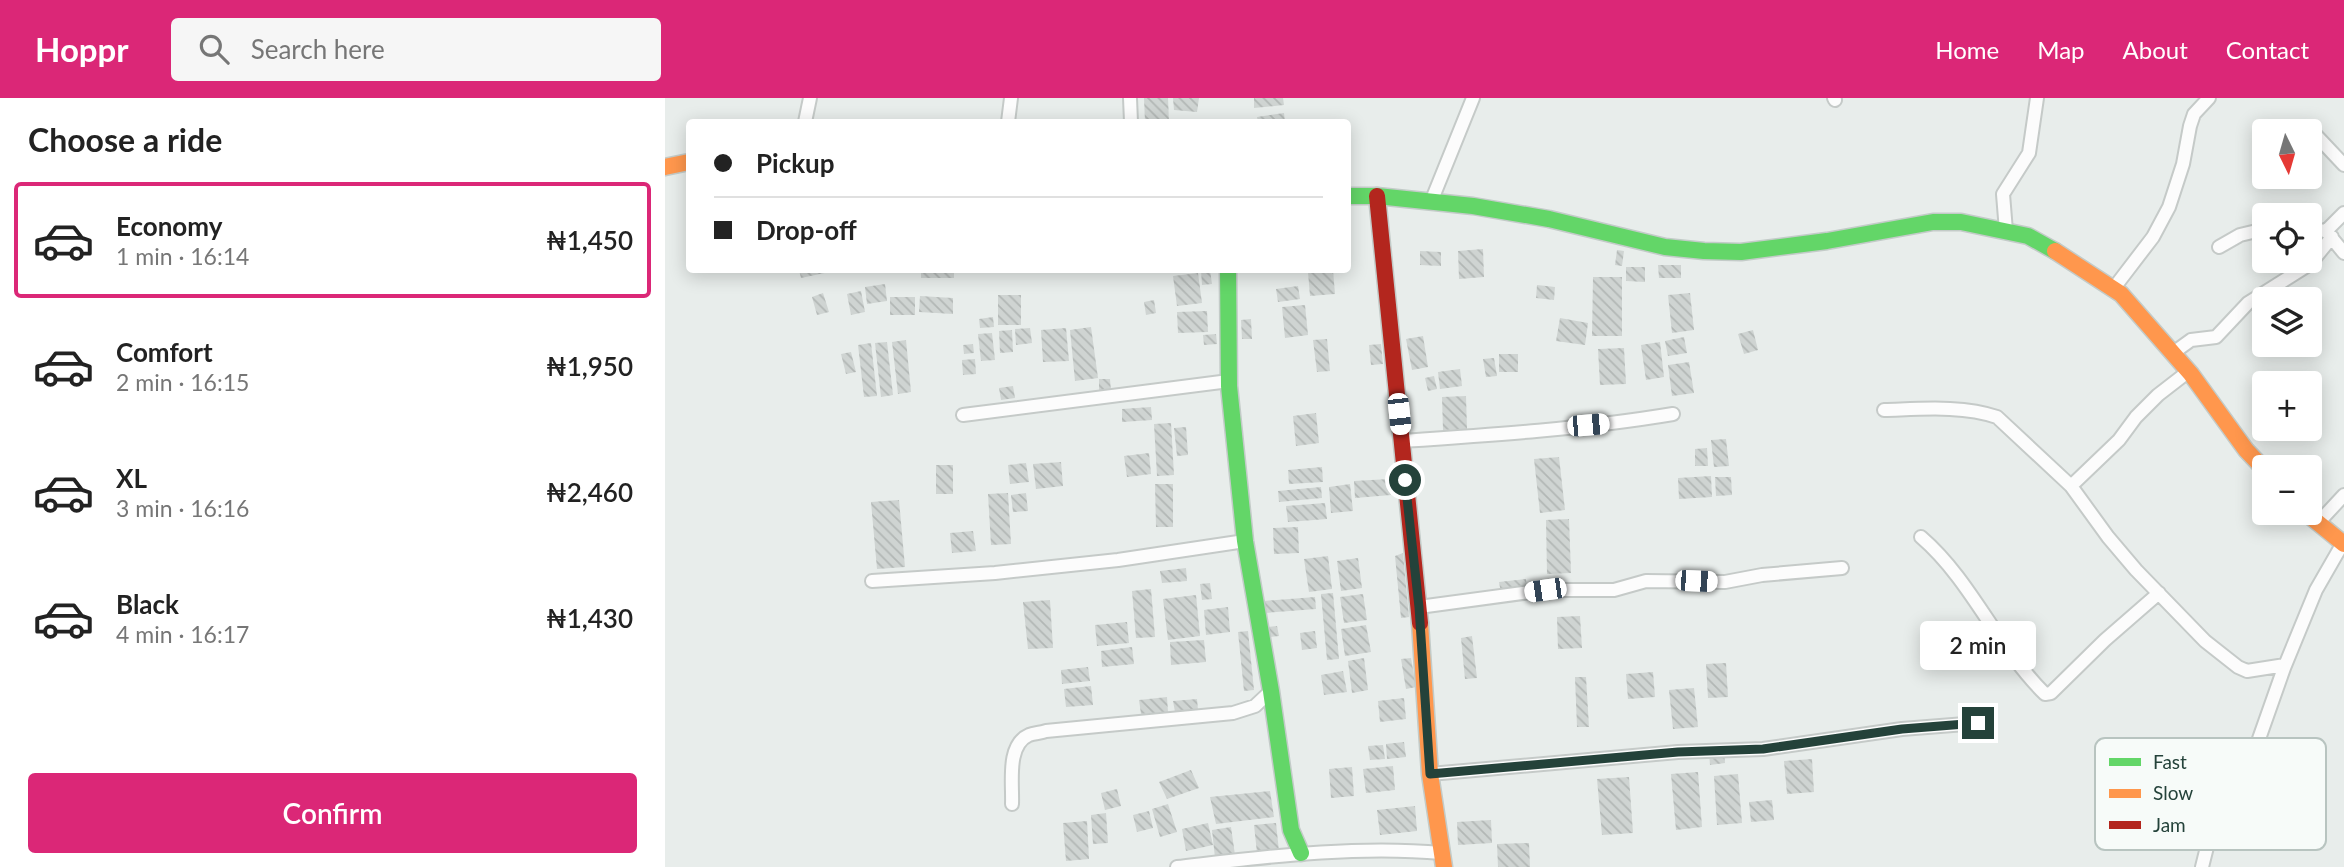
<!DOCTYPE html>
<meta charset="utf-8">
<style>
body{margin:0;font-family:Lato,sans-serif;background:#f6f6f6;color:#222;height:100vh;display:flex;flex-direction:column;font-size:26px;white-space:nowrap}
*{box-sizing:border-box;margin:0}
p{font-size:23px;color:#767676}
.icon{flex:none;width:38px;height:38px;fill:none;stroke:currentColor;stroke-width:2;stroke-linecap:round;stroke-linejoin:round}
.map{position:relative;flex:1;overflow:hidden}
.panel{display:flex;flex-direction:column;background:#fff;width:665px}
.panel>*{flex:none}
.banner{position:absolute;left:21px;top:21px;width:665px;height:154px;border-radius:7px;box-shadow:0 4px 18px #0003;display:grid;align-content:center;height:154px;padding:0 28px;background:#fff}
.needle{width:46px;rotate:175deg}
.fabs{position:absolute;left:1587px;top:21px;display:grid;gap:14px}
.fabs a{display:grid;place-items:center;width:70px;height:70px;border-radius:7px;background:#fff;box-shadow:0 4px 18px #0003;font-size:35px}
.end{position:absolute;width:32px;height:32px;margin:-16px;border:9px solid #24423a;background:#fff;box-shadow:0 0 0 4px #fff}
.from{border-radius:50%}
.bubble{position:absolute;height:49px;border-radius:7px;background:#fff;box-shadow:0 4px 18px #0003;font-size:23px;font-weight:600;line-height:49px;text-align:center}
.car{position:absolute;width:21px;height:42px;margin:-21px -10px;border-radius:9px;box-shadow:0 0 5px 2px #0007;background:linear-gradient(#fff 24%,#345 0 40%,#fff 0 76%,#345 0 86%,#fff 0)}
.banner b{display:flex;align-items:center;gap:24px;height:66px;font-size:26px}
.banner b+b{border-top:2px solid #e0e0e0}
.banner i{width:18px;height:18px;background:#222}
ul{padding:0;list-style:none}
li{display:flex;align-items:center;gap:21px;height:116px;margin:0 14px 10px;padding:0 14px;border:4px solid transparent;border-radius:7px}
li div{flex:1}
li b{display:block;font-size:26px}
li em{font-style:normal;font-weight:600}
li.selected{border-color:#db2777}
li>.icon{width:63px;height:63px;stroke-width:1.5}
h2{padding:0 28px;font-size:32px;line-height:84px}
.button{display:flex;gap:14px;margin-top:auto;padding:14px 28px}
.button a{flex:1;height:80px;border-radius:7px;background:#db2777;color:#fff;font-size:28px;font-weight:600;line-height:80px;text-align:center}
header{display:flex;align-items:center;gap:42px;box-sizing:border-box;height:98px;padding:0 35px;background:#db2777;color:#fff}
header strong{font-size:33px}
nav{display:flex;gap:38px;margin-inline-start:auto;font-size:24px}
.search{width:490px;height:63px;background:#f6f6f6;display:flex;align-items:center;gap:18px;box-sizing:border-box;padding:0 24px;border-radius:7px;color:#767676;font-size:26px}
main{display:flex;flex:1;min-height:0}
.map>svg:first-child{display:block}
</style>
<header>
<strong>Hoppr</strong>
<div class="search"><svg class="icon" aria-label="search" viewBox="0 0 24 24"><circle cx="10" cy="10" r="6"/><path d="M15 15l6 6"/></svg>Search here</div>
<nav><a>Home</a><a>Map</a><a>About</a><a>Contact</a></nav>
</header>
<main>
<section class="panel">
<h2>Choose a ride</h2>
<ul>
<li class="selected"><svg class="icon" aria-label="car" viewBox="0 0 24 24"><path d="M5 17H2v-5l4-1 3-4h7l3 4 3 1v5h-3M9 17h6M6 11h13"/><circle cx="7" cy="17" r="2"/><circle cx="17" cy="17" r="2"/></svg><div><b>Economy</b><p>1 min · 16:14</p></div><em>₦1,450</em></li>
<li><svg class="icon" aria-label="car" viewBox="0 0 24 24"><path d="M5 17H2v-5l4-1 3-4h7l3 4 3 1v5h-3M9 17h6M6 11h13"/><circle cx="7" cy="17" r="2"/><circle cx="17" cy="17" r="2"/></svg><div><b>Comfort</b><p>2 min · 16:15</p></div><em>₦1,950</em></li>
<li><svg class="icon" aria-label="car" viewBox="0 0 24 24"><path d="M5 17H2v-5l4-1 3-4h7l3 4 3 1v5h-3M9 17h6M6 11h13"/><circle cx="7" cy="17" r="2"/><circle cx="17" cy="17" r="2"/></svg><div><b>XL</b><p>3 min · 16:16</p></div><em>₦2,460</em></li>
<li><svg class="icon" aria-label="car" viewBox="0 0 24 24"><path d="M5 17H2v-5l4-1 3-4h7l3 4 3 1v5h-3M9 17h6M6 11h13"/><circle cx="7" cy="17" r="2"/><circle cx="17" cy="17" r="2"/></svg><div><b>Black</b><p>4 min · 16:17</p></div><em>₦1,430</em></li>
</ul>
<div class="button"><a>Confirm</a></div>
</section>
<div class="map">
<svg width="1679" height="769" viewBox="0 0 1679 769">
<defs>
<pattern id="building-back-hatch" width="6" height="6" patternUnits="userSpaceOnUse" patternTransform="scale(1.75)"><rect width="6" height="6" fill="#cfd4d2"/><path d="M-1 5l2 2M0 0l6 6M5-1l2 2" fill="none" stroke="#b2b7b5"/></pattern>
</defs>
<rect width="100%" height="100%" fill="#e8edeb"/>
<path fill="url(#building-back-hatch)" d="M479,0h24l1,24h-24z
M508,0h26l-2,14 -23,-2z
M589,0h29l1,7 -30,3z
M619,15l1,9h-27l-1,-5z
M818,151l1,28 -25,2 -1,-28z
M952,152l7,1 -2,15 -7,-1z
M755,153l21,1v14l-21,-1z
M993,167h23v13h-22z
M961,169h19v15l-19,-1z
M134,172h35v1l-33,7z
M256,172h33v8h-33z
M536,172h9l2,14 -10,1z
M668,172l2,24 -25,2 -2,-24z
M533,175l4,30 -25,3 -4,-30z
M928,179h29v59h-30z
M220,186l2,17 -20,3 -2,-17z
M872,187l18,2 -1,13 -18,-2z
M633,188l2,13 -22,3 -2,-13z
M196,193l4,21 -14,3 -4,-21z
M158,195l6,19 -12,3 -5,-18z
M1025,195l4,37 -22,3 -4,-38z
M333,197h23v30h-23z
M255,198l33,2v16l-34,-2z
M225,199h25v18h-25z
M489,202l2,13 -10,2 -2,-13z
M640,207l3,30 -23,3 -3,-31z
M542,213l1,21 -30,1 -1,-21z
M328,219l1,10 -14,1 -1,-9z
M895,220l28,5 -3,22 -29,-4z
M586,221l1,20h-10l-1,-19z
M426,229l7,51 -23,3 -5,-51z
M365,230l2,15 -16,2 -1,-16z
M401,230l3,33 -26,1 -2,-32z
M347,232l1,22 -13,1 -1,-22z
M1088,232l5,20 -14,4 -6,-20z
M327,235l3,27 -14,1 -3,-27z
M551,236l1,10 -13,1 -1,-10z
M758,238l5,31 -16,3 -6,-31z
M1019,239l3,16 -19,3 -3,-15z
M662,241l3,32 -13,1 -4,-32z
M241,242l5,52 -13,2 -6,-52z
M222,244l6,53 -12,2 -6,-54z
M995,244l4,35 -18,3 -5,-35z
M206,245l6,53 -13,1 -6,-52z
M308,246l1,9 -10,1 -1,-9z
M716,246l2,20 -12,1 -2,-20z
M959,250l2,36 -26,1 -2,-36z
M186,254l5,20 -10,2 -5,-20z
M834,256h19v18h-19z
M829,260l3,18 -11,1 -3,-18z
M310,261l1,15 -13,1 -1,-15z
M1024,264l5,31 -22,3 -4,-31z
M795,271l2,17 -22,3 -2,-17z
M769,278l3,13 -9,2 -3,-13z
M434,281h11l1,12h-12z
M348,288l2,12 -14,2 -2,-12z
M801,298l1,33 -24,1 -1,-33z
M486,309l1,13 -30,2v-13z
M651,315l3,30 -23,3 -3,-30z
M506,325l3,52 -17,1 -3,-52z
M521,329l2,28 -11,1 -3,-28z
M1061,341l3,27 -15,1 -3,-27z
M1042,350l1,18h-13v-17z
M484,355l2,21 -24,3 -3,-21z
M894,359l6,53 -25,3 -6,-54z
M396,364l2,24 -27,3 -3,-25z
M361,365l3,19 -19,2 -2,-19z
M271,367h17v29h-17z
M657,369l1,15 -34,2 -1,-14z
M1046,378l1,21 -33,2 -1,-21z
M1050,379h16l1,18 -16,1z
M724,381l2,16 -36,3 -1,-17z
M490,386h18v43h-17z
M685,386l3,27 -22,2 -2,-26z
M656,389l1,11 -43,4 -1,-11z
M343,395l3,51 -20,1 -3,-51z
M361,395l2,18 -15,1 -2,-17z
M234,402l6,67 -28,2 -6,-67z
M660,405l2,16 -39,3 -2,-16z
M904,421l2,54 -24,1 -1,-54z
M633,429l1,26 -25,1 -1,-26z
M308,433l3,20 -24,2 -2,-20z
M738,455l6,64 -8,1 -6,-62z
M663,458l4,33 -23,3 -5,-33z
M693,460l4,30 -21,3 -4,-30z
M521,470l1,13 -25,2 -2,-12z
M861,481l1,11 -26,3 -2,-11z
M545,485l2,16 -10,1 -2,-16z
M486,491l4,48 -19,1 -4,-47z
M668,495l6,66 -12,1 -6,-66z
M698,496l4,26 -23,3 -4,-26z
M531,497l4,41 -32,4 -5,-41z
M650,499l1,12 -51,4 -1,-12z
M385,502l3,48 -25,1 -5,-47z
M563,509l2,25 -24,3 -2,-25z
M915,518l2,32 -24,1 -1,-32z
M462,524l2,21 -32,3 -2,-21z
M701,527l5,27 -26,4 -4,-27z
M612,528l2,10 -9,1 -2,-10z
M583,533l6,59 -10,1 -6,-59z
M650,533l2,17 -15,2 -2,-17z
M807,538l5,42 -12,1 -4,-41z
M539,542l2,22 -35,3 -1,-23z
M467,549l2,17 -32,3 -1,-16z
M699,560l4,32 -16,3 -4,-32z
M746,560l5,29 -10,2 -5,-30z
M1061,565l2,34 -20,1 -2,-34z
M423,569l2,14 -28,3 -1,-14z
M678,573l4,21 -23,3 -3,-20z
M988,574l2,25 -27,2 -2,-25z
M910,579h11l3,50h-12z
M426,588l2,19 -27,2 -2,-18z
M1029,590l4,39 -25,2 -4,-39z
M502,599l1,15 -27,2 -2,-14z
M739,600l2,21 -26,3 -2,-21z
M532,601l1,11 -23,2 -2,-11z
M739,644l2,15 -19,2 -1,-15z
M718,647l2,14 -15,1 -2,-14z
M1059,652l1,13 -15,2 -1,-13z
M1147,661l2,33 -27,2 -3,-33z
M728,668l2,24 -29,3 -3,-24z
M687,669l2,29 -23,2 -2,-29z
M526,672l8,18 -32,11 -8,-17z
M1033,674l4,55 -26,3 -5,-56z
M1073,676l4,49 -25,2 -3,-49z
M964,679l4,56 -31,2 -5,-56z
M452,691l4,17 -16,4 -4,-17z
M605,693l4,26 -58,7 -6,-27z
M1107,702l2,20 -23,2 -2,-20z
M503,706l9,28 -17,5 -8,-28z
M750,708l2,25 -37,4 -3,-25z
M484,713l4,17 -16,4 -4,-17z
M441,715l2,30 -15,1 -2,-29z
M826,722l1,23 -34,2 -1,-23z
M422,723l2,38 -23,2 -3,-38z
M543,725l5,22 -27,6 -4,-22z
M611,725l3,28 -22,2 -3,-28z
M566,729l4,28 -20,3 -3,-28z
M864,745l1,24h-32l-1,-23z"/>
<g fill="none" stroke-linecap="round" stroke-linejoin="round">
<g stroke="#c5cac8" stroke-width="16">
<path id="street" d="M465,0l1,24
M1169,0l1,2
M140,24l5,-24
M343,24l3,-24
M1647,33l32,34
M766,104l42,-104
M1645,131l16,2 18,22
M1341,133l-3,-37 26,-41 8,-55
M1661,133l18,-18
M1554,149l21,-12 25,-6
M1449,190l39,-51 16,-30 14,-43 7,-38 4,-12 15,-16
M1508,255l18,-13 25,-3 32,-34 62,-39 22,-27
M1219,312c36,-1 79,-5 113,7l74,69 37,51 28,33 69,71 33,26 9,4 38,-6
M298,317l266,-34
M737,343c90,-6 181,-12 271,-27
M1406,388l48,-46 17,-23 22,-22 31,-24
M1653,425l26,-28
M1256,439c51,44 76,110 124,157l6,-1 54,-53 54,-47
M207,483l123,-8 123,-13 127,-19
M754,509l126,-17h69l32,-9 79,1 37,-7 80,-7
M765,676l248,-22 85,-3 139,-20 76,-6
M347,706c1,-20 -6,-59 17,-69 5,-2 12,-2 17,-4l187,-18 22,-7 16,-15
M512,769c88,-10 177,-22 265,-14
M1537,769l6,-24 46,-90 30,-85 32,-78 27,-47"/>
</g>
<g stroke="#c3cbc8" stroke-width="19">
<path id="fast" d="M682,98h30l96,10 76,13 116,28 39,4 37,1 86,-11 106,-19h28l67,14 27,15
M563,172l1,116 16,155 26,150 20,139 10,23"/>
</g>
<g stroke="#c3cbc8" stroke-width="19">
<path id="slow" d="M0,69l24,-5
M1390,153l66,43 70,80 55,76 19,20
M1641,415l38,31
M755,525l10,151 14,93"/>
</g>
<g stroke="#c3cbc8" stroke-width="19">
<path id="jam" d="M712,98l43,427"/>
</g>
<use href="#street" stroke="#fcfcfc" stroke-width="12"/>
<use href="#fast" stroke="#63d668" stroke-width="16"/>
<use href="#slow" stroke="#ff974d" stroke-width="16"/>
<use href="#jam" stroke="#b3261e" stroke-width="16"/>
</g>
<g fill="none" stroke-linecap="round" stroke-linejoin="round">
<path stroke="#24423a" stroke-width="9" d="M740,382l14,127 11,167 248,-22 85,-3 139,-20 76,-6"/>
</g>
<rect x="1430" y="640" width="231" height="112" rx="10" fill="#f7fbf9" stroke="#b8c4c0" stroke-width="2"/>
<rect x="1444" y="660" width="32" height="8" fill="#63d668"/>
<rect x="1444" y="691" width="32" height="9" fill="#ff974d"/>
<rect x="1444" y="723" width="32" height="8" fill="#b3261e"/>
<g font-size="19" fill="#24423a">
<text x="1488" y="671">Fast</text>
<text x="1488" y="702">Slow</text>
<text x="1488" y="734">Jam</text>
</g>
</svg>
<div class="fabs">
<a><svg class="needle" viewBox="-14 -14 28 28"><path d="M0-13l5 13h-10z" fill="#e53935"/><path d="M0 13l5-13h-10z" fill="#767676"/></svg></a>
<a><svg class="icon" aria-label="locate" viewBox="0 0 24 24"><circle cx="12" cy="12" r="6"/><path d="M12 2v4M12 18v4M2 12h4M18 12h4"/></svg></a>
<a><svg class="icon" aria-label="layers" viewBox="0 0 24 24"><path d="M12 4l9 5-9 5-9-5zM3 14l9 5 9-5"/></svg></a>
<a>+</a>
<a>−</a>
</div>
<i class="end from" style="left:740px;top:382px"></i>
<i class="end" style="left:1313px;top:625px"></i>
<div class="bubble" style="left:1255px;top:523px;width:116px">2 min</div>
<i class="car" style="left:734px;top:316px;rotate:174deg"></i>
<i class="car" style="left:923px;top:327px;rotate:85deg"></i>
<i class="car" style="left:1031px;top:483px;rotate:92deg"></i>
<i class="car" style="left:880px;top:492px;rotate:262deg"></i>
<div class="banner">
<b><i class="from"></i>Pickup</b>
<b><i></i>Drop-off</b>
</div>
</div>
</main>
